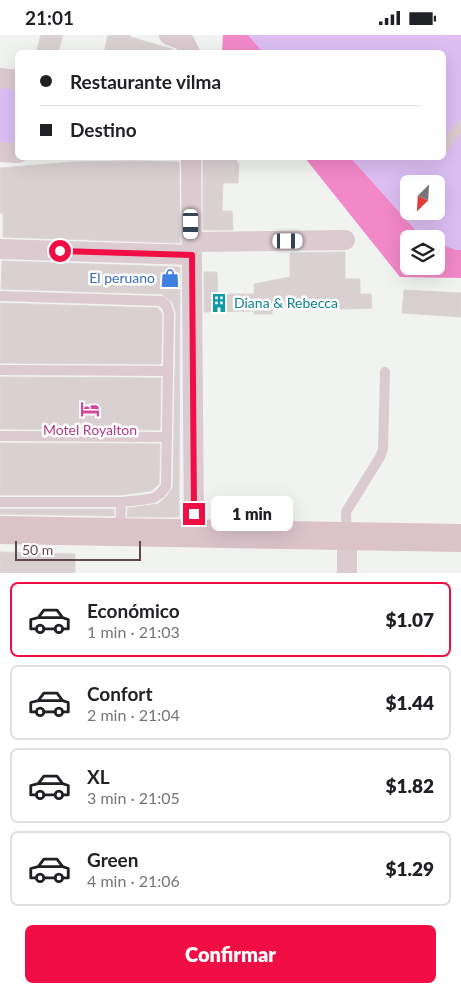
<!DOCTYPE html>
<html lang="es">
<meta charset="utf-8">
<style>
body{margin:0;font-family:Lato,sans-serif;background:#f6f6f6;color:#202124;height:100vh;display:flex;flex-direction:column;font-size:19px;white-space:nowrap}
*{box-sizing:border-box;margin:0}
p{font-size:16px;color:#757577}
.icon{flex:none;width:28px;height:28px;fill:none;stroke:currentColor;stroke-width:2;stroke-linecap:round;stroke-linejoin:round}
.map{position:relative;height:538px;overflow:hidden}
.side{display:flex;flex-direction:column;background:#fff;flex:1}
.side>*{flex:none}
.banner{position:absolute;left:15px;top:15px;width:431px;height:110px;border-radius:8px;box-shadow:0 5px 20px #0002;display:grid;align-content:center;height:110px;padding:0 25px;background:#fff}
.needle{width:32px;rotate:204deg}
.tools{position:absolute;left:400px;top:140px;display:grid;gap:10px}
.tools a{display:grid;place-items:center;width:45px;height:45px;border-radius:8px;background:#fff;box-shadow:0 5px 20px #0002;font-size:25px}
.scale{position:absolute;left:15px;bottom:12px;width:126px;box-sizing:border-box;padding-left:5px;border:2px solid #604750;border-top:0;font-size:14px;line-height:18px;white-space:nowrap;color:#604750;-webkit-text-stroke:4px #fff;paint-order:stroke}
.end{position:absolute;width:22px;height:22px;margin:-11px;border:6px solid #f10e45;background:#fff;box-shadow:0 0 0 2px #fff}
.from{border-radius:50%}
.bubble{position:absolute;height:35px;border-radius:8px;background:#fff;box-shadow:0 5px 20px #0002;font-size:16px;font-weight:800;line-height:35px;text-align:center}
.car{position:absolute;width:15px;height:30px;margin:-15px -8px;border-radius:6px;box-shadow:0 0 4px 1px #0007;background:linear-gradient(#fff 24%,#345 0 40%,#fff 0 76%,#345 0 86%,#fff 0)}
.banner b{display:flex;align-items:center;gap:18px;height:48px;font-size:19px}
.banner b+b{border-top:1px solid #e0e0e0}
.banner i{width:12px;height:12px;background:#202124}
ul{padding:9px 0 0;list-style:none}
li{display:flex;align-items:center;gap:15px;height:75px;margin:0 10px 8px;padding:0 15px;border:2px solid #e0e0e0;border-radius:8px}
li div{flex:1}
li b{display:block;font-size:19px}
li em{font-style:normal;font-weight:800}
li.on{border-color:#f10e45}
li>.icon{width:45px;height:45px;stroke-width:1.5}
.cta{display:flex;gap:10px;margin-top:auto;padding:10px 25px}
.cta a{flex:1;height:58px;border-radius:8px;background:#f10e45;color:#fff;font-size:20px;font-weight:800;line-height:58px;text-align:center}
.status{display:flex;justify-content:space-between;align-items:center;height:35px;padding:0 25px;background:#fff;direction:ltr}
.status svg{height:14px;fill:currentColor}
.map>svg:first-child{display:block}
</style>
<div class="status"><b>21:01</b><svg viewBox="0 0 49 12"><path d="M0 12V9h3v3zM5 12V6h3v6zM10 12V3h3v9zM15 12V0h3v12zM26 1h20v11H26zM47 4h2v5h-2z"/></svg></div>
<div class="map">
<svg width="461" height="538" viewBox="0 0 461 538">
<rect width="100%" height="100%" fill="#f1f3f1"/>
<path fill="#dcbef3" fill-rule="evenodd" d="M248,0h213v215h-5l-20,-8v-3h-7l-10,-5 -68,-76 93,-1v-104l-181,-1zM409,149h27v27h-27z
M0,43l17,2v73l-17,-1z"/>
<path fill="#f288c8" d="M223,0h25l15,17h-41z
M305,123h46l68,76 10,5h-20v27h27v-24l20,8h5v28l-61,-1z"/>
<path fill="#d9d0d2" stroke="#ddd5d5" d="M41,0h22l-5,18h-22z
M108,0h23l-1,2 42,12 -1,4h-67z
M203,122h34v6h2l-1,20h-15l-1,28h10l1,19h-30z
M133,126l46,1 1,81 -177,-6v-24h-3v-45l72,-6z
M345,217v27h15v15h11l1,14 -22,1h-78v5h-18v-3l-50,1v-40h13l1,22h36v-10l36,-7v-24z
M2,226l178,6 -1,250h-52l1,-9 30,-4 8,-7 7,-10 3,-174 -4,-11 -11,-8 -160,-5z
M404,255l57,3v24l-59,-4z
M0,268l158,5 4,6 -1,50 -161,-1z
M0,342l161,1 -1,52 -160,-1z
M0,408l160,1 -1,40 -8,7 -30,4h-121z
M0,474h114v7l-114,-2z
M0,517l75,2v19h-75z"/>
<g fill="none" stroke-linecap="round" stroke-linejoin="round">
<path stroke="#dbcad0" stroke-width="10" d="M444,112l17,-22
M0,261l161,5 5,4 3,8 -3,173 -5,7 -7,5 -13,2 -20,2h-121
M0,335l168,1
M0,401l167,1
M120,496l1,-29
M347,501l-1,-24 34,-55 3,-8 2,-77"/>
<path stroke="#dbcad0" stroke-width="20" d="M169,0l15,6 6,12
M0,43l18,2
M0,117l18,1
M191,122l3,377
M192,207l153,-2
M0,214l192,6
M347,538v-37"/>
<path stroke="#dbc3ca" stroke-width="28" d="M0,495l461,8"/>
</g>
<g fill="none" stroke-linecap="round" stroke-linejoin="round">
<path stroke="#f10e45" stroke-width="6" d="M60,216l132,4 2,259"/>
</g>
<defs>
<g id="shop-bare" transform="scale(1.5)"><path d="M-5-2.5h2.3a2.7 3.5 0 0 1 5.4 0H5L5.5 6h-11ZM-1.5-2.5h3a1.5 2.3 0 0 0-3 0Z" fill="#3f7fe0" stroke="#fff" stroke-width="2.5" paint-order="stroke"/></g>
<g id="building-bare" transform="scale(1.5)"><path d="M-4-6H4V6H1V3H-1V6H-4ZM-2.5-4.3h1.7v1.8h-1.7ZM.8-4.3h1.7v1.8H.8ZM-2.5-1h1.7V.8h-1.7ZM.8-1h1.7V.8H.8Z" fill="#0f9aa8" stroke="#fff" stroke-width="2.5" paint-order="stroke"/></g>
<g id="hotel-bare" transform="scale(1.5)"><path d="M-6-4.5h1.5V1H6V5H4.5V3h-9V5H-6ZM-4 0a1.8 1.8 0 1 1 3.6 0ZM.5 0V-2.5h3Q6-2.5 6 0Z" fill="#d1479c" stroke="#fff" stroke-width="2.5" paint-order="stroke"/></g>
</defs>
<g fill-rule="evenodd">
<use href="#shop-bare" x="170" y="243"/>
<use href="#building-bare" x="219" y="268"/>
<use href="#hotel-bare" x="90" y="374"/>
</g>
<g text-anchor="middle" stroke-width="5" stroke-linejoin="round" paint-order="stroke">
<g font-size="14" fill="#366cbe" stroke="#fff" text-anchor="end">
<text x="155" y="248">El peruano</text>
</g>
<g font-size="14" fill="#0d838f" stroke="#fff" text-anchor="start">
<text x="234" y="273">Diana &amp; Rebecca</text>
</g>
<g font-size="14" fill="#b23c85" stroke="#fff">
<text x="90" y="400">Motel Royalton</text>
</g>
</g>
</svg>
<div class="tools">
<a><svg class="needle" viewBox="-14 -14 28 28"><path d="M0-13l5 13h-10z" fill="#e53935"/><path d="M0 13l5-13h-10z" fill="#757577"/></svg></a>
<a><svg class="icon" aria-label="layers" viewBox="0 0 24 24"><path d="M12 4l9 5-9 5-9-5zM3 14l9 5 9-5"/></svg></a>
</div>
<div class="scale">50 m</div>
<i class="end from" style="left:60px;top:216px"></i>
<i class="end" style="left:194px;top:479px"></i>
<div class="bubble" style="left:211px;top:461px;width:82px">1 min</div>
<i class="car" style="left:191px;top:189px;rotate:180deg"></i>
<i class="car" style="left:288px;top:206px;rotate:90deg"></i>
<div class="banner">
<b><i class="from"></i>Restaurante vilma</b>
<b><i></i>Destino</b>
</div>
</div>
<section class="side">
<ul>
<li class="on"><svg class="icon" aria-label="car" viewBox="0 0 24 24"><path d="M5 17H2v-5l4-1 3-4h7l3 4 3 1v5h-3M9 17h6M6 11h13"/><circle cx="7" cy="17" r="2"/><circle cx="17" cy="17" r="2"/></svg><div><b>Económico</b><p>1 min · 21:03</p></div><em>$1.07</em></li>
<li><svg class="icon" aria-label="car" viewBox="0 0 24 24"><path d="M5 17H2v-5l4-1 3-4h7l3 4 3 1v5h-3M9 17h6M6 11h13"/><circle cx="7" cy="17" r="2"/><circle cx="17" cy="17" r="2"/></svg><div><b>Confort</b><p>2 min · 21:04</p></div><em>$1.44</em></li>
<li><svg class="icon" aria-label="car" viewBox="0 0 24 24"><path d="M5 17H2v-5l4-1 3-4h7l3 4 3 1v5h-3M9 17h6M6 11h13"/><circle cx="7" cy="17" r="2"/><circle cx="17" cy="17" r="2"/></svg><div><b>XL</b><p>3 min · 21:05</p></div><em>$1.82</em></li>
<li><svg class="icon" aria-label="car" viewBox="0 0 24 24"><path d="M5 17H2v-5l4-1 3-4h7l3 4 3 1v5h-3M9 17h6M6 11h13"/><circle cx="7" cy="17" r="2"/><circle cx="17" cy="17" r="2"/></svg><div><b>Green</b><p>4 min · 21:06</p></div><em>$1.29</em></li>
</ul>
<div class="cta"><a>Confirmar</a></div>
</section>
